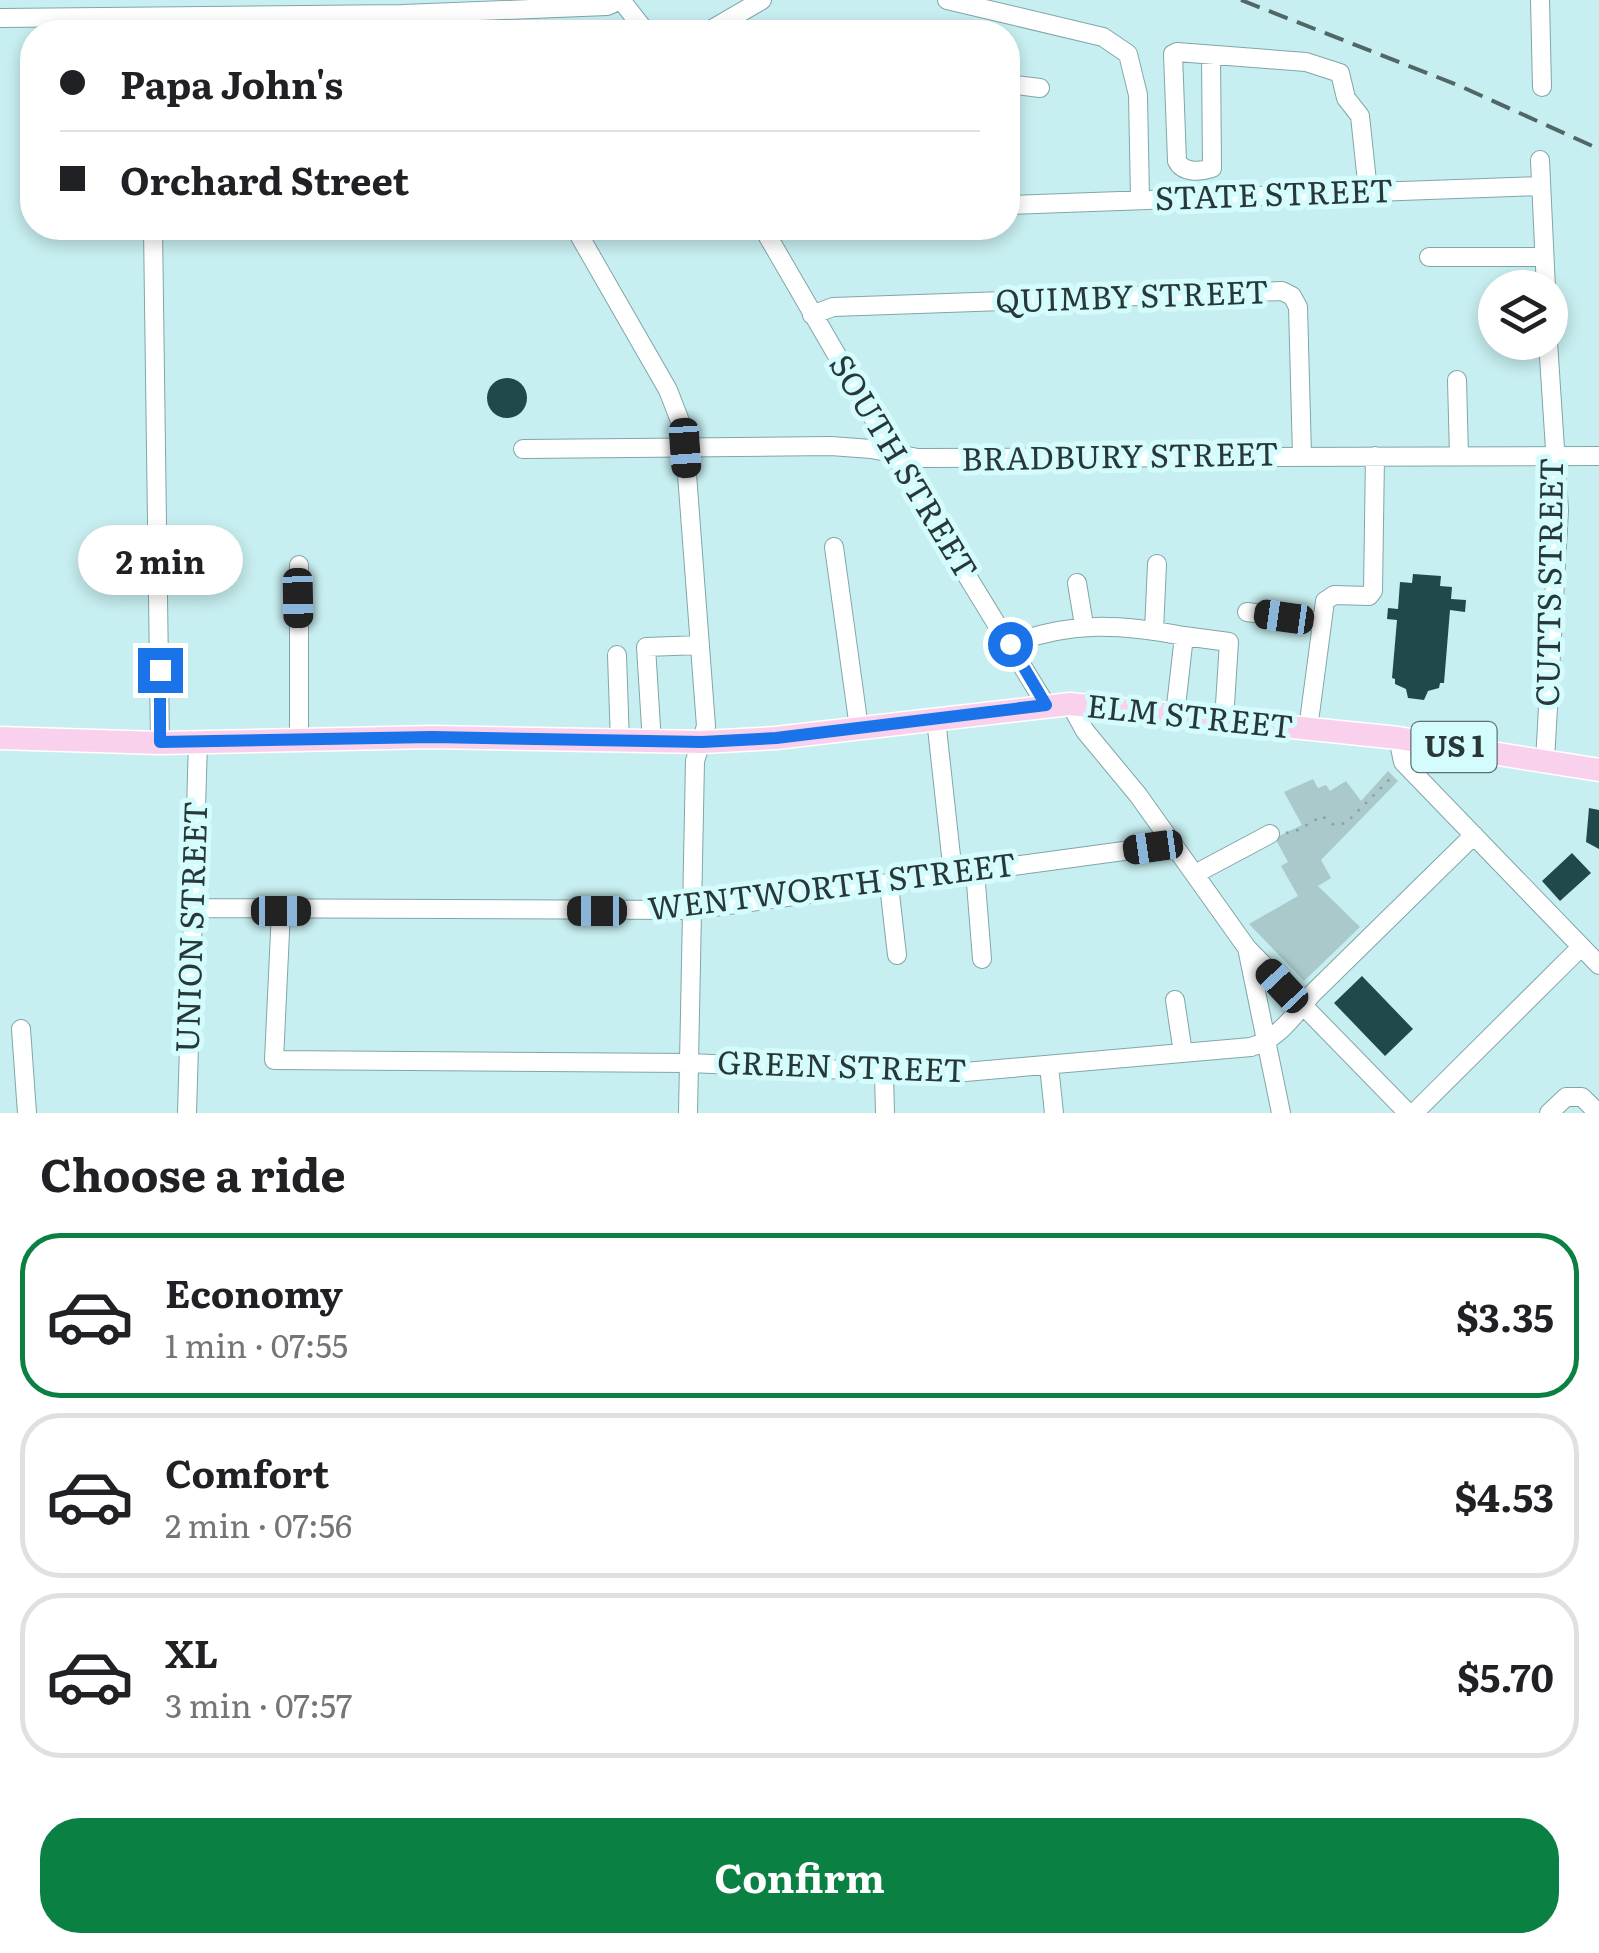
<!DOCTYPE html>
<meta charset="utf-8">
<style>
body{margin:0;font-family:Literata,serif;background:#f2f2f2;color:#202124;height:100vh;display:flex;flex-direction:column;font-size:38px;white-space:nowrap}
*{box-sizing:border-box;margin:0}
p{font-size:32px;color:#757577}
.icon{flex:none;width:55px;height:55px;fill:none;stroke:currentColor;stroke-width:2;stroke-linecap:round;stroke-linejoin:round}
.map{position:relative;height:1113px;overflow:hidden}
.details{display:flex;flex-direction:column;background:#fff;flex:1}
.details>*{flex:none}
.hud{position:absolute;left:20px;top:20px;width:1000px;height:220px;border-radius:40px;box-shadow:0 5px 15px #0003;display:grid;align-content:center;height:220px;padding:0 40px;background:#fff}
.buttons{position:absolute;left:1478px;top:270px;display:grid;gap:20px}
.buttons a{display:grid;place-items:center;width:90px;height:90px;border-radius:50%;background:#fff;box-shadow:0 5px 15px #0003;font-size:50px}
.end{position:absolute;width:45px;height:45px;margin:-22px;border:12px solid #1a73e8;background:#fff;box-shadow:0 0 0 5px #fff}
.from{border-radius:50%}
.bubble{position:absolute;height:70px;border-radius:35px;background:#fff;box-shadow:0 5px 15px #0003;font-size:32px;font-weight:700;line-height:70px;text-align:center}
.car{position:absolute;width:30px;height:60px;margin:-30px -15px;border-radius:12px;box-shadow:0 0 8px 2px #0007;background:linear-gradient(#222 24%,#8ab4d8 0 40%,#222 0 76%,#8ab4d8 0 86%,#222 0)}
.hud b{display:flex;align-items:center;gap:35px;height:95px;font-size:38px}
.hud b+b{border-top:2px solid #e0e0e0}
.hud i{width:25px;height:25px;background:#202124}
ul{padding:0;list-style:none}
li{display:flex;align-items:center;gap:30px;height:165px;margin:0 20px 15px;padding:0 20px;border:5px solid #e0e0e0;border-radius:40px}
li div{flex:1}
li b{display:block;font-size:38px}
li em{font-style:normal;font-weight:700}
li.selected{border-color:#0b8043}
li>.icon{width:90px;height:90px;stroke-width:1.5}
h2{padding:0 40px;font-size:45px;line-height:120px}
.button{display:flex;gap:20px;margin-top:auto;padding:20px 40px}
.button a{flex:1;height:115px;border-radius:40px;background:#0b8043;color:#fff;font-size:40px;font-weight:700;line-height:115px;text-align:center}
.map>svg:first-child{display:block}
</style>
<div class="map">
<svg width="1599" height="1113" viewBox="0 0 1599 1113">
<rect width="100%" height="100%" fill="#c7eef0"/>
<path fill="#a9c9ca" d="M1388,771l10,10 -77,79 10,18 -13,8 42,41 -56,54 -55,-57 49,-28 -17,-30 7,-4 -13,-24 27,-13 -18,-33 29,-13 5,9 8,-3 4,6 16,-10 15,20z"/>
<path fill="#1f494b" d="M487 398a20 20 0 1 1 40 0a20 20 0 1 1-40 0Z
M1413,574l28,2 -1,10 12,1 -1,12 15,1 -1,12 -15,-2 -6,73h-4l-1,5 -11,3 -4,9 -16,-2 -2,-9 -11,-5v-5l-3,-1 5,-58 -10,-1 1,-11 10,1 2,-27 12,1z
M1589,808l10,2v39l-13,-7z
M1572,853l19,20 -31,28 -18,-20z
M1362,976l51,53 -28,27 -51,-53z"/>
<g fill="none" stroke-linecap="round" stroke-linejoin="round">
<g stroke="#81a6a8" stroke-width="20">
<path id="minor" d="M621,0l25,32
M947,0l156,37 25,17 10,41 2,104
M1540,0l2,87
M0,18l403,-4 204,-8 14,-6
M707,32l55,-32
M1211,55l1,113c-12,4 -29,5 -35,-7l-4,-107 4,-2 129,10 34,11 6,25 14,18 8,75
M1008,84l32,4
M1540,160l6,128
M1008,205l533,-19
M153,228l7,515
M575,228l93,162 12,31 5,27 21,278 -11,35 -7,352
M763,228l162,279 121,198
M1429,257h115
M812,315l21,-8 449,-16 10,5 6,11 4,148
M1457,380l2,76
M523,449l308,-3 40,3 47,9 681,-2
M834,547l25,181
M1077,583l7,42
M1247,612l75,10
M1154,631l3,-67
M1184,636l45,6 -5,78
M1010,644c63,-23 109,-20 174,-8l-9,79
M617,655l3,88
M1070,704l15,27 53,64 109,153 161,165
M936,719l17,155
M1308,729l17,-128 9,-6 35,1 4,-5 2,-135
M1398,738l5,24 196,203
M299,739v-174
M652,743l-6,-96 54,-2
M1545,761l14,-251 -11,-168
M975,871l7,88
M1195,874l75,-40
M889,885l8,70
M192,908l499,2 462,-63 15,-10
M281,911l-7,149 415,3 253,11 309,-27c28,-8 44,-33 62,-54l161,-158
M1247,948l34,165
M1175,1000l8,53
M21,1029l6,84
M1049,1066l5,47
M884,1074l1,39
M187,1113l11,-371
M1414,1113l167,-166
M1549,1113l17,-16h16l16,16"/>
</g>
<g stroke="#fff" stroke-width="25">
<path id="major" d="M0,738l160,5 272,-6 271,5 73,-4 294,-34 328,34 201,32"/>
</g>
<path stroke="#86a3a4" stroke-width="2.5" stroke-dasharray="2.5 8" stroke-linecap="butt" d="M1286,833l12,-3 24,-14 12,9 12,-2 46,-46"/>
<use href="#minor" stroke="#fff" stroke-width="18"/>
<use href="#major" stroke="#f9d1ec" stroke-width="22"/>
<path stroke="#516667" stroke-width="4" stroke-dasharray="20 10" stroke-linecap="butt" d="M1241,0l219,86 139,63"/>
</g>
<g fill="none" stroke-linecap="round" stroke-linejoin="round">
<path stroke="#1a73e8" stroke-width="12" d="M160,670v72l272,-5 270,5 74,-4 270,-33 -36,-61"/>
</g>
<g text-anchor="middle" stroke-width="10" stroke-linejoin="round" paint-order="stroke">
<rect fill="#d4fcfd" stroke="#5c7273" stroke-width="2.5" x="1411.5" y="722" width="85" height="50" rx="8"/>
<g font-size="30" font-weight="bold" fill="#283738">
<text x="1454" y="757">US 1</text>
</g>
<g font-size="32" fill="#283738" stroke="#d4fcfd">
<text transform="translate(1274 195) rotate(-2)" y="11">STATE STREET</text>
<text transform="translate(1132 297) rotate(-2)" y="11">QUIMBY STREET</text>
<text transform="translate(1120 457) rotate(-1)" y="11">BRADBURY STREET</text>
<text transform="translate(903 467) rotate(59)" y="11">SOUTH STREET</text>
<text transform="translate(1550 582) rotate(-89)" y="11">CUTTS STREET</text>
<text transform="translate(1190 717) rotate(6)" y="11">ELM STREET</text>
<text transform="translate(832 887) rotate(-7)" y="11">WENTWORTH STREET</text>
<text transform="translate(192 927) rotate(-88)" y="11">UNION STREET</text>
<text transform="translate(842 1067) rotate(2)" y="11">GREEN STREET</text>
</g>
</g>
</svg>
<div class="buttons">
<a><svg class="icon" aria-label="layers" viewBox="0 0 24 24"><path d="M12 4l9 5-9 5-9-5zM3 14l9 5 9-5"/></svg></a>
</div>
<i class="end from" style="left:1010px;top:644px"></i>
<i class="end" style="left:160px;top:670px"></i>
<div class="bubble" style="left:78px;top:525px;width:165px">2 min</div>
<i class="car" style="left:685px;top:448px;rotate:176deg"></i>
<i class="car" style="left:298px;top:598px;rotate:179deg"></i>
<i class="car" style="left:1284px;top:617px;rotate:278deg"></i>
<i class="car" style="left:1153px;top:847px;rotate:262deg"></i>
<i class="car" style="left:281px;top:911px;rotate:90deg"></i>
<i class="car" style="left:597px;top:911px;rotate:270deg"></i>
<i class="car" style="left:1282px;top:986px;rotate:317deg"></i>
<div class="hud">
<b><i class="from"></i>Papa John's</b>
<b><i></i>Orchard Street</b>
</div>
</div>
<section class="details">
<h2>Choose a ride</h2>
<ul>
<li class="selected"><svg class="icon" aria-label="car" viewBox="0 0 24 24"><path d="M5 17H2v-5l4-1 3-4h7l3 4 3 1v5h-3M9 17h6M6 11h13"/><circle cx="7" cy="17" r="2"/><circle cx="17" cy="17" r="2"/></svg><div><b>Economy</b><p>1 min · 07:55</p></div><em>$3.35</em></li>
<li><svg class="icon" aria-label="car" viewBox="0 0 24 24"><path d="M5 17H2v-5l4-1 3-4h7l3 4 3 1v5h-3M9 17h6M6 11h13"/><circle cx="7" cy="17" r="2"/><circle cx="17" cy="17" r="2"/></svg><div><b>Comfort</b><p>2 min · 07:56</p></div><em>$4.53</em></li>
<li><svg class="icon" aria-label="car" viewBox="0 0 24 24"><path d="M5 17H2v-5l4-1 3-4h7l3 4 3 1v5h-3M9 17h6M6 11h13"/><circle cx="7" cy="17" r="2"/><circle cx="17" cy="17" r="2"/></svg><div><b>XL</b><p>3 min · 07:57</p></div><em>$5.70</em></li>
</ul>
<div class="button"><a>Confirm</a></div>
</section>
